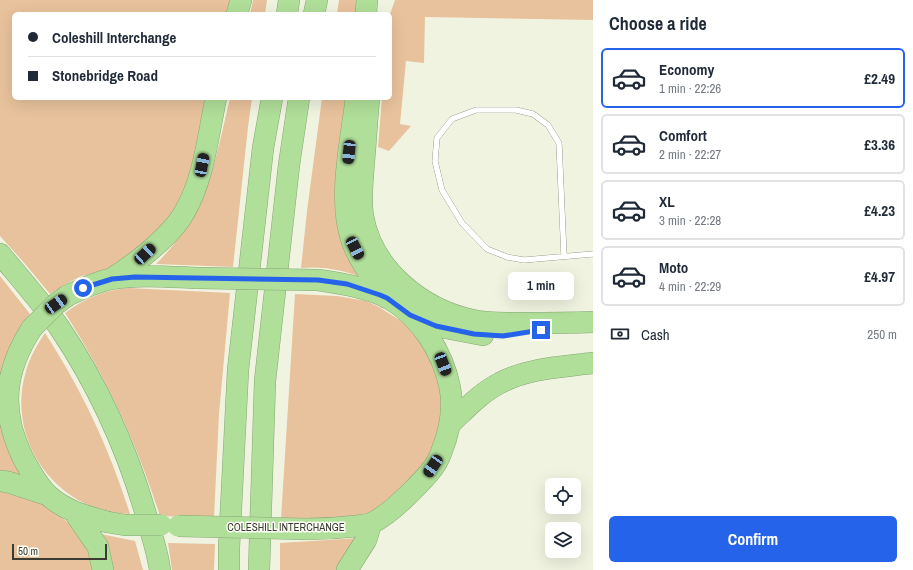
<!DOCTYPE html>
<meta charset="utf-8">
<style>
body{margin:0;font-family:"Archivo Narrow",sans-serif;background:#f6f6f7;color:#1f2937;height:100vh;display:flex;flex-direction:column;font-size:15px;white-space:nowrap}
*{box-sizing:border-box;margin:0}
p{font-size:13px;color:#747a83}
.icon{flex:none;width:22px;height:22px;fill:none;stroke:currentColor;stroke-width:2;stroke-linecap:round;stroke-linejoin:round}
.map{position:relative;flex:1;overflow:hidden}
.drawer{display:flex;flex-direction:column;background:#fff;width:320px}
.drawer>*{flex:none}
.banner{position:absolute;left:12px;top:12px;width:380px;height:88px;border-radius:6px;box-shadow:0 4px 16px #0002;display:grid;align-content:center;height:88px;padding:0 16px;background:#fff}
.buttons{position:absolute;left:545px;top:478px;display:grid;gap:8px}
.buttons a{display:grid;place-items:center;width:36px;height:36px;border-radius:6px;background:#fff;box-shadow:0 4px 16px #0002;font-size:20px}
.scale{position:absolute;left:12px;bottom:10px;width:95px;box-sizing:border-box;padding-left:4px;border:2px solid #3b3b34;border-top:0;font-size:11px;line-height:14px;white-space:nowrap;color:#3b3b34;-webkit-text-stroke:3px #fefff8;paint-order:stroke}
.end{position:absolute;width:18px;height:18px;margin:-9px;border:5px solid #2563eb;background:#fff;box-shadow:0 0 0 2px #fff}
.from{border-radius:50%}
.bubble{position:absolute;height:28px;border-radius:6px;background:#fff;box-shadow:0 4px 16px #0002;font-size:13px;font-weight:700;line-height:28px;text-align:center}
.car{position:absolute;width:12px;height:24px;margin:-12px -6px;border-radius:5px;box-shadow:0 0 3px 1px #0007;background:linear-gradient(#222 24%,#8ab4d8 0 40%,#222 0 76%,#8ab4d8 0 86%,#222 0)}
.banner b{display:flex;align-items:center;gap:14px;height:38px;font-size:15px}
.banner b+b{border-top:1px solid #e0e1e3}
.banner i{width:10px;height:10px;background:#1f2937}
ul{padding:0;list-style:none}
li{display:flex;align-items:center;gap:12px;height:60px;margin:0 8px 6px;padding:0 8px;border:2px solid #e0e1e3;border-radius:6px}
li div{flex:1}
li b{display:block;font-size:15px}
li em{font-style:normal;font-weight:700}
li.selected{border-color:#2563eb}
li>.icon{width:36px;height:36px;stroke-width:1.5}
h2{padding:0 16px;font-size:18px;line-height:48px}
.pay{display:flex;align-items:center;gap:10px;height:44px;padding:0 16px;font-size:15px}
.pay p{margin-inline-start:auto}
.action{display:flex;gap:8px;margin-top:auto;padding:8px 16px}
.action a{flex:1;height:46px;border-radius:6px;background:#2563eb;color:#fff;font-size:16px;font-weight:700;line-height:46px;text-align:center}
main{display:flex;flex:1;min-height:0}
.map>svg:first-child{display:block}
</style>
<main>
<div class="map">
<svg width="593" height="570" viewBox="0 0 593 570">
<rect width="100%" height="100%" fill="#f1f3e1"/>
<path fill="#e8c29c" d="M0,0h234l-3,14h-217v84h198l-18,80 -24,48 -62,44 -26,6 -11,5 -21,13 -24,-29 -26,-29z
M253,0h14l-2,14h-15z
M339,0h22l-1,14h-23z
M395,0h198v20l-168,-3 -1,46 -18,-2 -6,63 11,2 -22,25 -11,-4 4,-49h8v-84z
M230,98h22l-4,29 -15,140 -77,-3c52,-52 58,-98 74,-166z
M322,98h28l16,181c-22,-9 -42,-13 -65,-11l6,-57z
M0,276l30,38 -7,11 -23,61z
M129,288l101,5 -11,121 -5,104 -54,-2c-24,-75 -53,-137 -95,-203 20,-15 40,-23 64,-25z
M295,294l42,2 29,5 13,6 25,16 19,21 18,41 2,29 -10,41 -48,52 -26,10 -78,2z
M45,333c38,59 64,115 85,181 -15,-1 -30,-3 -44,-10 -50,-24 -76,-80 -60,-133 4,-14 11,-26 19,-38z
M0,419l25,59 -25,-3z
M0,491l45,14 21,16 14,13 18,36h-98z
M96,533l39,8 8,29h-31z
M359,538l-21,32h-58v-27z
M168,543l47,1 -1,26h-42z"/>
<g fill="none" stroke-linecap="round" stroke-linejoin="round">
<g stroke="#6f7161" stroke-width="6">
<path id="lane" d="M564,256l-5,-113 -11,-18 -15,-11 -17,-4h-40l-24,9 -15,19 -2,23 7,29 20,33 25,26 20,8 17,3 69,-6"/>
</g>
<g stroke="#87a676" stroke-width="22">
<path id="highway" d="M237,14l4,-14
M287,14l2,-14
M314,14l3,-14
M366,14l1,-14
M369,98c-2,21 -3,42 -5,63 -1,18 -4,37 -1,55 9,53 58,93 109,104 16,4 32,3 48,3 25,0 49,0 73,-1
M356,99c-5,41 -18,99 -5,139 7,22 23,42 36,60
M0,254c20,24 41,48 59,73 41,61 72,131 91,202 4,13 8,27 10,41
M111,279c23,-14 60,-43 73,-66 20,-34 24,-77 32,-115
M67,296c14,-7 29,-14 44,-17 27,-5 60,-2 87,-1
M413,316l23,10 47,9
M32,328c-28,43 -32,83 -9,130 7,13 15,28 26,38 17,15 37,20 58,26
M450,424c15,-14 30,-31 50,-41 28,-15 62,-16 93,-20
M0,481l8,1 40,13
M74,512l24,35 5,23
M306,529c18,0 34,-1 51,-3 5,-1 11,-1 15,-3 12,-6 28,-20 38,-30 11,-11 26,-25 31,-40 8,-20 13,-44 9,-65 -7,-36 -30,-72 -62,-90 -19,-10 -48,-15 -70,-18
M229,570v-22l9,-178 25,-222 9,-50
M259,570l6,-189 24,-216 10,-67
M347,570l19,-30 5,-16"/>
</g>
<use href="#lane" stroke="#fff" stroke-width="5.5"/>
<use href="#highway" stroke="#b0df99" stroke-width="21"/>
<g stroke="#87a676" stroke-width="22" stroke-linecap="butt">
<path id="highway-bridge" d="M198,278l120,2
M32,328l24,-24 11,-8
M107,522l18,3h36
M178,526l128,3"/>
</g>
<use href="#highway-bridge" stroke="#b0df99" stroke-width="21"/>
</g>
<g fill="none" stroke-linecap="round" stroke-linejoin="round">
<path stroke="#2563eb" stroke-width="5" d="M83,288l29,-9 23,-2 183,3 29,4 33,11 7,3 23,17 26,11 38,8 29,2 38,-6"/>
</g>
<g text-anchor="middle" stroke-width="3" stroke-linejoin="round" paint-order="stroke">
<g font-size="11" fill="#3b3b34" stroke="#fefff8">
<text x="286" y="531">COLESHILL INTERCHANGE</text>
</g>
</g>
</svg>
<div class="buttons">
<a><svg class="icon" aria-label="locate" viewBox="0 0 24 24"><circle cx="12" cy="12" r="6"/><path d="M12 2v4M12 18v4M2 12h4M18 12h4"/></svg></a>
<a><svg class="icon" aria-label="layers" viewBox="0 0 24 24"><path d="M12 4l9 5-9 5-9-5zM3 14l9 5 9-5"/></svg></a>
</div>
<div class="scale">50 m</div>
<i class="end from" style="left:83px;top:288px"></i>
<i class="end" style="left:541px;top:330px"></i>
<div class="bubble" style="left:508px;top:272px;width:66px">1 min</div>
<i class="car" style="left:349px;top:152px;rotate:186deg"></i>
<i class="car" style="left:202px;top:165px;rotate:11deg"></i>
<i class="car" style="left:355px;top:248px;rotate:153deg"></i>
<i class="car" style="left:145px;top:254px;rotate:47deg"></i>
<i class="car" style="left:56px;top:304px;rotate:55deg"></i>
<i class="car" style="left:443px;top:364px;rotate:159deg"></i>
<i class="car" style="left:433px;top:466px;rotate:214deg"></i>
<div class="banner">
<b><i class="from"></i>Coleshill Interchange</b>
<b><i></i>Stonebridge Road</b>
</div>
</div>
<section class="drawer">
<h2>Choose a ride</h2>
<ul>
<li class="selected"><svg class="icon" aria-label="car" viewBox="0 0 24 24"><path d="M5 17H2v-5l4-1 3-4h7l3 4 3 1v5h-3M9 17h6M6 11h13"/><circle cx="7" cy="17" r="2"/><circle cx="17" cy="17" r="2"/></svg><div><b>Economy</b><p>1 min · 22:26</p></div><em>£2.49</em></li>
<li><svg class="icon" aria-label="car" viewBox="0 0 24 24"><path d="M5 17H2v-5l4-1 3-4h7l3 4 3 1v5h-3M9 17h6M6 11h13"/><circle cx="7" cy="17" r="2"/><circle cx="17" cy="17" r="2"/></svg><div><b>Comfort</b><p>2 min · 22:27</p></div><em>£3.36</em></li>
<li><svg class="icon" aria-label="car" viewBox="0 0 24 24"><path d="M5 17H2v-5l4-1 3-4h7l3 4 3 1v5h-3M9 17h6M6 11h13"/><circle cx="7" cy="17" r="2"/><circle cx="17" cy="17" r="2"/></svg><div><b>XL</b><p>3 min · 22:28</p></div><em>£4.23</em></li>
<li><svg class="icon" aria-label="car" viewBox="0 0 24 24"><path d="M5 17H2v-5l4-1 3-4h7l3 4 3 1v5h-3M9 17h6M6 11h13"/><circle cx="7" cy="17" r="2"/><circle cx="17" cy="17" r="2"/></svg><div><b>Moto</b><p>4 min · 22:29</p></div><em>£4.97</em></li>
</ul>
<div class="pay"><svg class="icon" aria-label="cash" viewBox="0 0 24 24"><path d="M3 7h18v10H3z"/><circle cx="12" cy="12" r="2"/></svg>Cash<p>250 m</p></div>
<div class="action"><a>Confirm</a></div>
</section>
</main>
